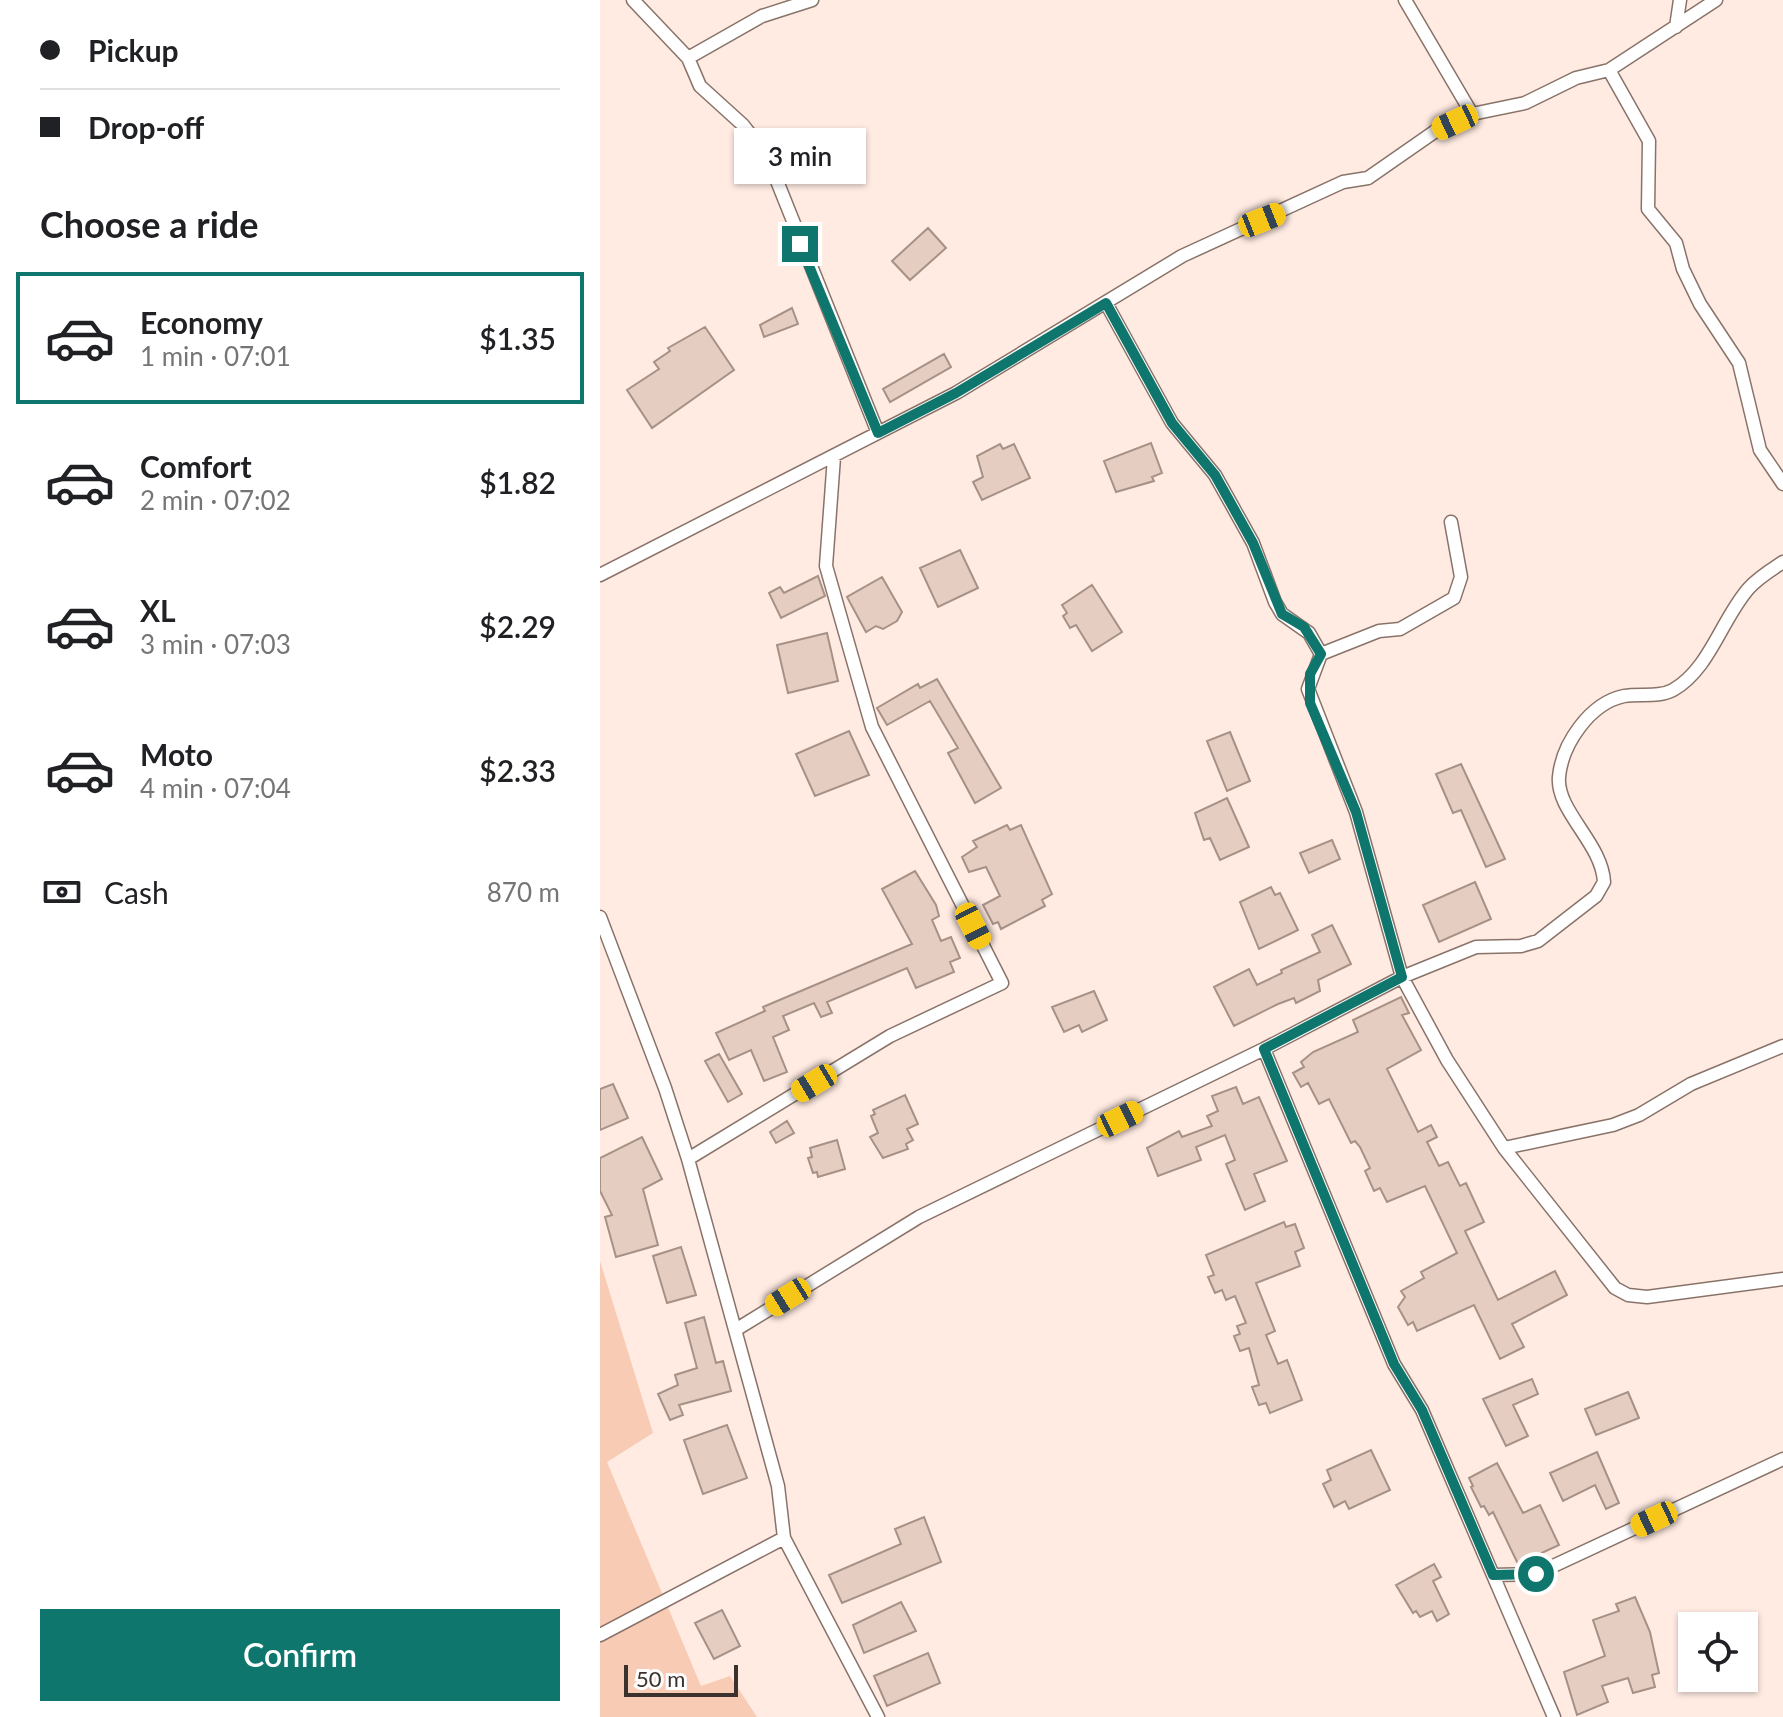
<!DOCTYPE html>
<meta charset="utf-8">
<style>
body{margin:0;font-family:Lato,sans-serif;background:#f6f6f6;color:#202124;height:100vh;display:flex;flex-direction:column;font-size:30px;white-space:nowrap}
*{box-sizing:border-box;margin:0}
p{font-size:26px;color:#757577}
.icon{flex:none;width:44px;height:44px;fill:none;stroke:currentColor;stroke-width:2;stroke-linecap:round;stroke-linejoin:round}
.map{position:relative;flex:1;overflow:hidden}
.side{display:flex;flex-direction:column;background:#fff;width:600px}
.side>*{flex:none}
.banner{display:grid;align-content:center;height:176px;padding:0 40px;background:#fff}
.controls{position:absolute;left:1078px;top:1612px;display:grid;gap:16px}
.controls a{display:grid;place-items:center;width:80px;height:80px;border-radius:0px;background:#fff;box-shadow:0 2px 6px #0004;font-size:40px}
.scale{position:absolute;left:24px;bottom:20px;width:114px;box-sizing:border-box;padding-left:8px;border:4px solid #3b322d;border-top:0;font-size:22px;line-height:28px;white-space:nowrap;color:#3b322d;-webkit-text-stroke:6px #fdfdfd;paint-order:stroke}
.end{position:absolute;width:36px;height:36px;margin:-18px;border:10px solid #0f766e;background:#fff;box-shadow:0 0 0 4px #fff}
.from{border-radius:50%}
.bubble{position:absolute;height:56px;border-radius:0px;background:#fff;box-shadow:0 2px 6px #0004;font-size:26px;font-weight:600;line-height:56px;text-align:center}
.car{position:absolute;width:24px;height:48px;margin:-24px -12px;border-radius:10px;box-shadow:0 0 6px 2px #0007;background:linear-gradient(#f5c518 24%,#345 0 40%,#f5c518 0 76%,#345 0 86%,#f5c518 0)}
.banner b{display:flex;align-items:center;gap:28px;height:76px;font-size:30px}
.banner b+b{border-top:2px solid #e0e0e0}
.banner i{width:20px;height:20px;background:#202124}
ul{padding:0;list-style:none}
li{display:flex;align-items:center;gap:24px;height:132px;margin:0 16px 12px;padding:0 24px;border:4px solid transparent;border-radius:0px}
li div{flex:1}
li b{display:block;font-size:30px}
li em{font-style:normal;font-weight:600}
li.on{border-color:#0f766e}
li>.icon{width:72px;height:72px;stroke-width:1.5}
h2{padding:0 40px;font-size:36px;line-height:96px}
.pay{display:flex;align-items:center;gap:20px;height:88px;padding:0 40px;font-size:30px}
.pay p{margin-inline-start:auto}
.button{display:flex;gap:16px;margin-top:auto;padding:16px 40px}
.button a{flex:1;height:92px;border-radius:0px;background:#0f766e;color:#fff;font-size:32px;font-weight:600;line-height:92px;text-align:center}
main{display:flex;flex:1;min-height:0}
.map>svg:first-child{display:block}
</style>
<main>
<section class="side">
<div class="banner">
<b><i class="from"></i>Pickup</b>
<b><i></i>Drop-off</b>
</div>
<h2>Choose a ride</h2>
<ul>
<li class="on"><svg class="icon" aria-label="car" viewBox="0 0 24 24"><path d="M5 17H2v-5l4-1 3-4h7l3 4 3 1v5h-3M9 17h6M6 11h13"/><circle cx="7" cy="17" r="2"/><circle cx="17" cy="17" r="2"/></svg><div><b>Economy</b><p>1 min · 07:01</p></div><em>$1.35</em></li>
<li><svg class="icon" aria-label="car" viewBox="0 0 24 24"><path d="M5 17H2v-5l4-1 3-4h7l3 4 3 1v5h-3M9 17h6M6 11h13"/><circle cx="7" cy="17" r="2"/><circle cx="17" cy="17" r="2"/></svg><div><b>Comfort</b><p>2 min · 07:02</p></div><em>$1.82</em></li>
<li><svg class="icon" aria-label="car" viewBox="0 0 24 24"><path d="M5 17H2v-5l4-1 3-4h7l3 4 3 1v5h-3M9 17h6M6 11h13"/><circle cx="7" cy="17" r="2"/><circle cx="17" cy="17" r="2"/></svg><div><b>XL</b><p>3 min · 07:03</p></div><em>$2.29</em></li>
<li><svg class="icon" aria-label="car" viewBox="0 0 24 24"><path d="M5 17H2v-5l4-1 3-4h7l3 4 3 1v5h-3M9 17h6M6 11h13"/><circle cx="7" cy="17" r="2"/><circle cx="17" cy="17" r="2"/></svg><div><b>Moto</b><p>4 min · 07:04</p></div><em>$2.33</em></li>
</ul>
<div class="pay"><svg class="icon" aria-label="cash" viewBox="0 0 24 24"><path d="M3 7h18v10H3z"/><circle cx="12" cy="12" r="2"/></svg>Cash<p>870 m</p></div>
<div class="button"><a>Confirm</a></div>
</section>
<div class="map">
<svg width="1183" height="1717" viewBox="0 0 1183 1717">
<rect width="100%" height="100%" fill="#ffebe2"/>
<path fill="#f8cbb5" d="M0,1261l53,172 -46,29 94,224 29,-10 27,41h-157z"/>
<path fill="#e5cdc1" stroke="#a79186" stroke-width="2" d="M328,228l18,20 -36,32 -18,-19z
M192,308l6,16 -34,13 -4,-12z
M105,327l29,43 -82,58 -25,-38 32,-21 -5,-7 16,-11 -2,-3z
M344,354l7,13 -61,35 -7,-13z
M551,443l11,30 -10,4 2,4 -38,11 -12,-31z
M400,444l3,5 11,-5 16,34 -48,22 -9,-18 10,-5 -6,-21z
M360,550l18,38 -40,19 -18,-39z
M218,576l7,20 -44,22 -12,-25 11,-6 4,6z
M282,577l20,35 -5,9 -14,8 -7,-3 -10,6 -19,-35z
M492,585l30,47 -30,19 -16,-26 -6,3 -7,-12 4,-3 -5,-8z
M227,633l11,48 -50,12 -11,-48z
M337,679l64,109 -26,15 -27,-50 10,-5 -28,-47 -43,24 -10,-17 41,-24 2,4z
M249,731l20,44 -54,21 -19,-42z
M630,732l20,49 -23,10 -20,-50z
M861,764l44,95 -19,8 -25,-57 -8,3 -17,-39z
M627,798l22,49 -29,13 -10,-22 -6,2 -9,-27z
M407,825l3,5 11,-5 31,69 -10,6 3,6 -44,23 -3,-7 -5,2 -10,-19 17,-9 -14,-29 -17,5 -7,-15 15,-10 -4,-6z
M732,840l8,19 -31,14 -9,-20z
M315,871l21,34 3,11 -7,4 9,21 10,-4 9,21 -10,4 4,10 -38,16 -9,-20 -80,34 5,11 -11,4 -7,-14 -31,13 6,14 -16,7 14,35 -23,9 -13,-31 -22,10 -13,-27 49,-22 -2,-4 149,-63 -30,-55z
M875,882l16,37 -52,23 -16,-37z
M671,887l4,8 5,-2 18,37 -39,19 -19,-47z
M732,925l19,39 -33,16 2,11 -24,12 -2,-5 -16,6 -44,22 -20,-39 35,-18 8,16 25,-12 -1,-3 39,-18 -8,-17z
M494,991l13,29 -25,12 -3,-7 -15,7 -12,-25z
M801,997l8,16 -7,2 19,35 -34,19 31,63 13,-7 6,12 -10,5 12,24 9,-4 12,24 6,-3 18,39 -19,9 33,69 57,-29 12,24 -55,29 12,23 -24,12 -26,-54 -57,26 -4,-9 -5,3 -10,-18 7,-10 -4,-6 23,-13 -3,-6 36,-19 -32,-67 -38,16 -7,-14 -6,3 -9,-20 5,-3 -10,-21 -5,-6 -4,2 -22,-44 -10,5 -11,-21 -7,4 -8,-14 11,-6 -3,-5 12,-10 45,-20 -5,-12z
M119,1054l23,40 -14,8 -23,-41z
M13,1084l15,34 -28,12v-41z
M636,1087l7,17 16,-7 28,64 -33,13 11,27 -20,9 -19,-46 9,-4 -10,-25 -29,12 5,13 -43,16 -11,-28 32,-17 3,6 30,-11 -5,-10 11,-5 -6,-15z
M305,1095l13,29 -11,5 6,11 -7,4 2,5 -25,9 -13,-21 8,-4 -7,-17 4,-2 -2,-4z
M187,1121l7,12 -18,10 -6,-11z
M42,1137l20,42 -19,10 15,56 -42,12 -11,-40 7,-2 -12,-24v-33z
M237,1140l8,29 -27,8 -1,-5 -4,1 -5,-15 4,-1 -2,-9z
M684,1222l2,5 9,-3 9,24 -9,4 5,14 -44,17 19,48 -9,4 12,29 9,-4 15,40 -32,13 -4,-10 -7,2 -7,-18 7,-2 -10,-37 -9,3 -6,-15 6,-2 -3,-8 9,-3 -11,-27 -9,4 -4,-10 -7,3 -7,-16 6,-2 -8,-20z
M81,1247l15,48 -29,8 -14,-47z
M104,1317l12,46 7,-2 8,30 -52,14 4,10 -13,5 -12,-26 20,-9 -3,-10 22,-7 -12,-45z
M932,1379l6,15 -25,11 15,31 -22,10 -23,-47z
M1028,1392l11,26 -43,17 -11,-26z
M127,1425l20,53 -44,16 -19,-54z
M771,1450l19,40 -41,19 -4,-8 -11,6 -11,-23 8,-4 -4,-10z
M997,1452l22,51 -13,6 -11,-24 -32,16 -13,-28z
M897,1463l26,50 17,-8 19,40 -41,19 -25,-52 -4,3 -5,-9 -3,1 -10,-20 2,-1 -4,-8z
M324,1517l17,45 -99,41 -13,-28 72,-31 -6,-15z
M834,1564l7,13 -8,4 16,33 -12,7 -5,-10 -12,6 -4,-6 -3,2 -17,-28z
M1035,1597l15,35 9,41 -7,2 3,12 -22,6 -5,-15 -26,8 6,16 -31,13 -13,-43 41,-16 -12,-36 26,-9 -3,-7z
M301,1602l15,29 -52,22 -11,-28z
M122,1610l18,36 -26,13 -19,-36z
M328,1653l12,30 -53,23 -13,-30z"/>
<g fill="none" stroke-linecap="round" stroke-linejoin="round">
<g stroke="#897369" stroke-width="15">
<path id="street" d="M33,0l55,58 12,28 43,39 24,31 111,277
M805,0l67,114
M1076,27l4,-27
M88,58l74,-42 50,-16
M1009,70l40,71 -1,68 28,34 7,26 17,35 39,59 21,87 23,34
M506,303l66,120 43,52 38,68 22,59 7,12 27,19 12,21
M851,522l10,55 -7,21 -54,31 -21,2 -58,23 -13,35 48,123 46,165 45,83 57,88 111,140 13,7 19,2 136,-18
M0,575l356,-182 226,-137 161,-74 25,-4 69,-48 35,-16 53,-11 51,-25 33,-8 107,-70
M0,917l65,171 23,71 90,327 6,52 94,179
M664,1049l130,315 28,46 132,307
M904,1148l109,-23 26,-10 52,-31 92,-38
M88,1159l202,-123 112,-53 -130,-256 -46,-161 8,-109
M137,1329l182,-112 345,-168 138,-72 74,-30 45,-1 17,-5 58,-45 8,-14c-2,-39 -48,-71 -45,-105 3,-33 31,-74 65,-81 16,-3 34,2 49,-6 37,-21 49,-72 76,-102 10,-11 22,-18 34,-26
M893,1575l43,-1 247,-115
M0,1635l184,-97"/>
</g>
<use href="#street" stroke="#fff" stroke-width="12"/>
</g>
<g fill="none" stroke-linecap="round" stroke-linejoin="round">
<path stroke="#0f766e" stroke-width="10" d="M200,244l78,189 78,-40 150,-90 66,120 43,52 38,68 29,71 22,13 17,27 -11,20v29l46,109 46,165 -138,72 130,315 28,46 71,165 43,-1"/>
</g>
</svg>
<div class="controls">
<a><svg class="icon" aria-label="locate" viewBox="0 0 24 24"><circle cx="12" cy="12" r="6"/><path d="M12 2v4M12 18v4M2 12h4M18 12h4"/></svg></a>
</div>
<div class="scale">50 m</div>
<i class="end from" style="left:936px;top:1574px"></i>
<i class="end" style="left:200px;top:244px"></i>
<div class="bubble" style="left:134px;top:128px;width:132px">3 min</div>
<i class="car" style="left:855px;top:122px;rotate:245deg"></i>
<i class="car" style="left:662px;top:220px;rotate:68deg"></i>
<i class="car" style="left:373px;top:926px;rotate:153deg"></i>
<i class="car" style="left:214px;top:1083px;rotate:239deg"></i>
<i class="car" style="left:520px;top:1119px;rotate:64deg"></i>
<i class="car" style="left:188px;top:1297px;rotate:238deg"></i>
<i class="car" style="left:1054px;top:1519px;rotate:245deg"></i>
</div>
</main>
